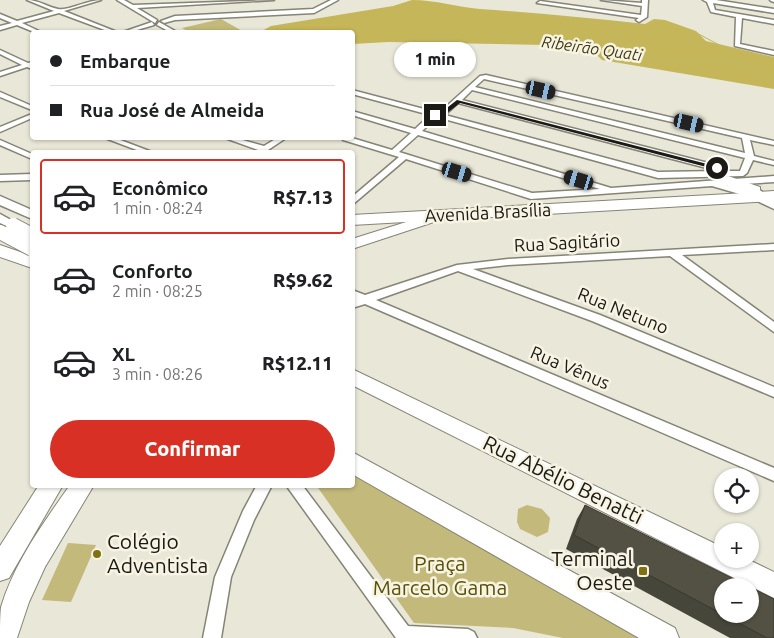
<!DOCTYPE html>
<html lang="pt">
<meta charset="utf-8">
<style>
body{margin:0;font-family:Ubuntu,sans-serif;background:#f2f2f2;color:#202124;height:100vh;display:flex;flex-direction:column;font-size:19px;white-space:nowrap}
*{box-sizing:border-box;margin:0}
p{font-size:16px;color:#757577}
.icon{flex:none;width:28px;height:28px;fill:none;stroke:currentColor;stroke-width:2;stroke-linecap:round;stroke-linejoin:round}
.map{position:relative;flex:1;overflow:hidden}
.details{position:absolute;left:30px;top:150px;width:325px;height:338px;display:flex;flex-direction:column;background:#fff;border-radius:5px;box-shadow:0 1px 4px #0004}
.details>*{flex:none}
.top-card{position:absolute;left:30px;top:30px;width:325px;height:110px;border-radius:5px;box-shadow:0 1px 4px #0004;display:grid;align-content:center;height:110px;padding:0 20px;background:#fff}
.fabs{position:absolute;left:714px;top:468px;display:grid;gap:10px}
.fabs a{display:grid;place-items:center;width:45px;height:45px;border-radius:50%;background:#fff;box-shadow:0 1px 4px #0004;font-size:25px}
.end{position:absolute;width:22px;height:22px;margin:-11px;border:6px solid #1b1a15;background:#fff;box-shadow:0 0 0 2px #fff}
.from{border-radius:50%}
.bubble{position:absolute;height:35px;border-radius:18px;background:#fff;box-shadow:0 1px 4px #0004;font-size:16px;font-weight:800;line-height:35px;text-align:center}
.car{position:absolute;width:15px;height:30px;margin:-15px -8px;border-radius:6px;box-shadow:0 0 4px 1px #0007;background:linear-gradient(#222 24%,#8ab4d8 0 40%,#222 0 76%,#8ab4d8 0 86%,#222 0)}
.top-card b{display:flex;align-items:center;gap:18px;height:48px;font-size:19px}
.top-card b+b{border-top:1px solid #e0e0e0}
.top-card i{width:12px;height:12px;background:#202124}
ul{padding:9px 0 0;list-style:none}
li{display:flex;align-items:center;gap:15px;height:75px;margin:0 10px 8px;padding:0 10px;border:2px solid transparent;border-radius:5px}
li div{flex:1}
li b{display:block;font-size:19px}
li em{font-style:normal;font-weight:800}
li.active{border-color:#d93025}
li>.icon{width:45px;height:45px;stroke-width:1.5}
.button{display:flex;gap:10px;margin-top:auto;padding:10px 20px}
.button a{flex:1;height:58px;border-radius:30px;background:#d93025;color:#fff;font-size:20px;font-weight:800;line-height:58px;text-align:center}
.map>svg:first-child{display:block}
</style>
<div class="map">
<svg width="774" height="638" viewBox="0 0 774 638">
<rect width="100%" height="100%" fill="#e9e7d7"/>
<path fill="#c2b97b" d="M221,19l23,13h-55l-7,-4z
M353,472l295,166h-85l-50,-10 -99,-5 -98,-138h36z
M527,505l15,4 8,9 -2,14 -11,5 -17,-8 -3,-7 1,-13z
M68,543l28,2 -25,57 -29,-2z"/>
<path fill="#c5b65a" d="M412,0c24,0 44,7 68,9 55,4 110,9 165,15l9,-5 11,1 31,11 10,10 68,16v32l-172,-29 -5,-5 -51,-10 -158,-3 -35,2 -1,-12h-92l11,-6 122,-20z"/>
<g fill="none" stroke-linecap="round" stroke-linejoin="round">
<path stroke="#c4b65a" stroke-width="1" d="M695,32l41,22 11,10"/>
<path fill="#c4b65a" fill-rule="evenodd" d="M408,18h6l13,11 21,5 26,-2 31,1 69,8 100,17 73,3 27,12v7l-29,-13 -71,-3 -100,-17 -69,-8 -31,-3 -26,4 -27,-7 -13,-11z"/>
<g stroke="#868475" stroke-width="3">
<path id="street" d="M27,0c12,0 20,7 31,9 11,2 29,-9 43,-9l-37,11 53,21h-7l-51,-19 -37,10 19,9h-7l-17,-7 -17,5v-4l12,-3 -12,-5v-4l17,7 37,-10z
M117,0h7l9,5 141,-5 -137,8 20,12 -2,3z
M331,0h7l-24,13 -139,7 -11,3 -3,-2 14,-5 138,-7z
M601,0l41,3v-3h6l-1,17 -8,5 -3,-2 3,-2 -102,-15 3,-2 101,14 1,-9z
M703,0h13l58,9v4l-61,-10 2,7 59,10v4l-32,-6 -2,26 34,7v4l-39,-9 1,-29 -25,-5 -4,-10z
M770,0h4v2l-3,-1z
M152,22l2,3 -24,7h-7z
M159,22l16,9 1,1h-6l-13,-7z
M0,50l28,13 4,-1v7l-5,-2 -27,9v-4l22,-7 -22,-11z
M486,75l288,66v4l-24,-5 4,16 20,5v4l-21,-5 -6,13 -4,3 -85,2 -221,-61 -15,14 189,57 163,-12v6l-48,3 37,10v4l-3,1 -48,-14 -181,13 -125,-40 -54,46v-8l47,-40 -56,-17 -1,-2h10l40,12 19,-17 -59,-18v-4l63,18 15,-14 -78,-21v-4l87,23 41,-37zM484,79l258,59 3,15 -270,-66zM472,90l273,68 -5,13h-17l2,-2 -1,-2 -262,-67zM458,103l260,68h1l-61,1 -213,-57zM418,135l182,54 -68,4 -133,-41z
M0,92l32,14v4l-32,-13z
M32,114v4l-32,14v-5z
M105,138h10l37,14h-10z
M225,138h10l29,8 13,-8h9l-21,14h-9l2,-2z
M0,140l32,14v5l-32,-14z
M32,174v6l-32,1v-6z
M774,244v6l-92,5 92,67v10l-104,-76 -162,9 -35,4 127,46 174,72v10l-182,-76 -134,-50 -82,29 398,168v13l-409,-177 -13,4v-8l2,-1 -2,-1v-8l13,5 92,-30 51,-6z
M257,485h15l-18,35 -23,57 -10,61h-18l12,-61 28,-66z
M286,485h16l106,141 60,3 6,3 3,6h-81z"/>
</g>
<g stroke="#868475" stroke-width="3">
<path id="secondary" d="M754,186l20,14v9l-19,-9 -7,-10z
M0,196l32,14v9l-32,-14z
M0,214l20,11 -7,4 -13,-6z"/>
</g>
<g stroke="#868475" stroke-width="2">
<path id="primary" d="M438,212l5,1 2,3 -2,3 -91,30v-10z
M352,369l370,178v12h25l27,13v26l-422,-213z
M352,452l323,176 4,10h-40l-287,-164z
M39,485h24l-54,93 -9,3v-35z
M70,485h24l-49,82 -16,35 -12,36h-17c0,-10 0,-22 1,-31 13,-44 43,-85 69,-122z"/>
</g>
<g stroke="#868475" stroke-width="2">
<path id="highway" d="M728,176l32,11v5l14,-1v10l-422,24v-10l395,-22 -24,-9 -3,-3 3,-3z
M0,245l32,11v12l-32,-11z"/>
</g>
<use href="#street" fill="#fff" fill-rule="evenodd"/>
<use href="#secondary" fill="#fff" fill-rule="evenodd"/>
<use href="#primary" fill="#fff" fill-rule="evenodd"/>
<use href="#highway" fill="#fff" fill-rule="evenodd"/>
<g stroke="#868475" stroke-width="16" stroke-linecap="butt">
<path id="secondary-bridge" d="M13,225l19,10
M0,232l32,17"/>
</g>
<use href="#secondary-bridge" stroke="#fff" stroke-width="14"/>
</g>
<path fill="#47463a" d="M585,505l189,133h-44l-164,-89 11,-30z"/>
<path fill="#535143" stroke="#3a392f" d="M585,505l163,81h-26v28h28v-27l24,12v39h-7l-193,-103z"/>
<path fill="#1b1a15" d="M457,100l262,67 1,1 -6,1 -254,-66 -18,14 -9,-2 6,-1z"/>
<g fill="#807213" stroke="#f7f4e4" stroke-width="2">
<circle cx="97" cy="554" r="5"/>
<rect x="638" y="566" width="10" height="10" rx="2.5"/>
</g>
<g text-anchor="middle" stroke-width="5" stroke-linejoin="round" paint-order="stroke">
<g font-size="16" font-style="italic" fill="#413b13" stroke="#f7f4e4">
<text transform="translate(592 48) rotate(8)" y="6">Ribeirão Quati</text>
</g>
<g font-size="18" fill="#1b1a15" stroke="#f7f4e4">
<text transform="translate(488 213) rotate(-3)" y="6">Avenida Brasília</text>
<text transform="translate(567 243) rotate(-3)" y="6">Rua Sagitário</text>
<text transform="translate(623 311) rotate(22)" y="6">Rua Netuno</text>
<text transform="translate(570 368) rotate(23)" y="6">Rua Vênus</text>
</g>
<g font-size="21" fill="#1b1a15" stroke="#f7f4e4">
<text transform="translate(563 480) rotate(26)" y="7">Rua Abélio Benatti</text>
</g>
<g font-size="21" fill="#1b1a15" stroke="#f7f4e4" text-anchor="start">
<text x="107" y="549">Colégio<tspan x="107" dy="24">Adventista</tspan></text>
<text x="633" y="566" text-anchor="end">Terminal<tspan x="633" dy="24">Oeste</tspan></text>
</g>
<g font-size="21" fill="#5b5106" stroke="#f7f4e4">
<text x="440" y="571">Praça<tspan x="440" dy="24">Marcelo Gama</tspan></text>
</g>
</g>
</svg>
<div class="fabs">
<a><svg class="icon" aria-label="locate" viewBox="0 0 24 24"><circle cx="12" cy="12" r="6"/><path d="M12 2v4M12 18v4M2 12h4M18 12h4"/></svg></a>
<a>+</a>
<a>−</a>
</div>
<i class="end from" style="left:717px;top:168px"></i>
<i class="end" style="left:435px;top:115px"></i>
<div class="bubble" style="left:394px;top:42px;width:82px">1 min</div>
<i class="car" style="left:541px;top:90px;rotate:103deg"></i>
<i class="car" style="left:689px;top:123px;rotate:103deg"></i>
<i class="car" style="left:457px;top:172px;rotate:107deg"></i>
<i class="car" style="left:579px;top:180px;rotate:287deg"></i>
<div class="top-card">
<b><i class="from"></i>Embarque</b>
<b><i></i>Rua José de Almeida</b>
</div>
<section class="details">
<ul>
<li class="active"><svg class="icon" aria-label="car" viewBox="0 0 24 24"><path d="M5 17H2v-5l4-1 3-4h7l3 4 3 1v5h-3M9 17h6M6 11h13"/><circle cx="7" cy="17" r="2"/><circle cx="17" cy="17" r="2"/></svg><div><b>Econômico</b><p>1 min · 08:24</p></div><em>R$7.13</em></li>
<li><svg class="icon" aria-label="car" viewBox="0 0 24 24"><path d="M5 17H2v-5l4-1 3-4h7l3 4 3 1v5h-3M9 17h6M6 11h13"/><circle cx="7" cy="17" r="2"/><circle cx="17" cy="17" r="2"/></svg><div><b>Conforto</b><p>2 min · 08:25</p></div><em>R$9.62</em></li>
<li><svg class="icon" aria-label="car" viewBox="0 0 24 24"><path d="M5 17H2v-5l4-1 3-4h7l3 4 3 1v5h-3M9 17h6M6 11h13"/><circle cx="7" cy="17" r="2"/><circle cx="17" cy="17" r="2"/></svg><div><b>XL</b><p>3 min · 08:26</p></div><em>R$12.11</em></li>
</ul>
<div class="button"><a>Confirmar</a></div>
</section>
</div>
